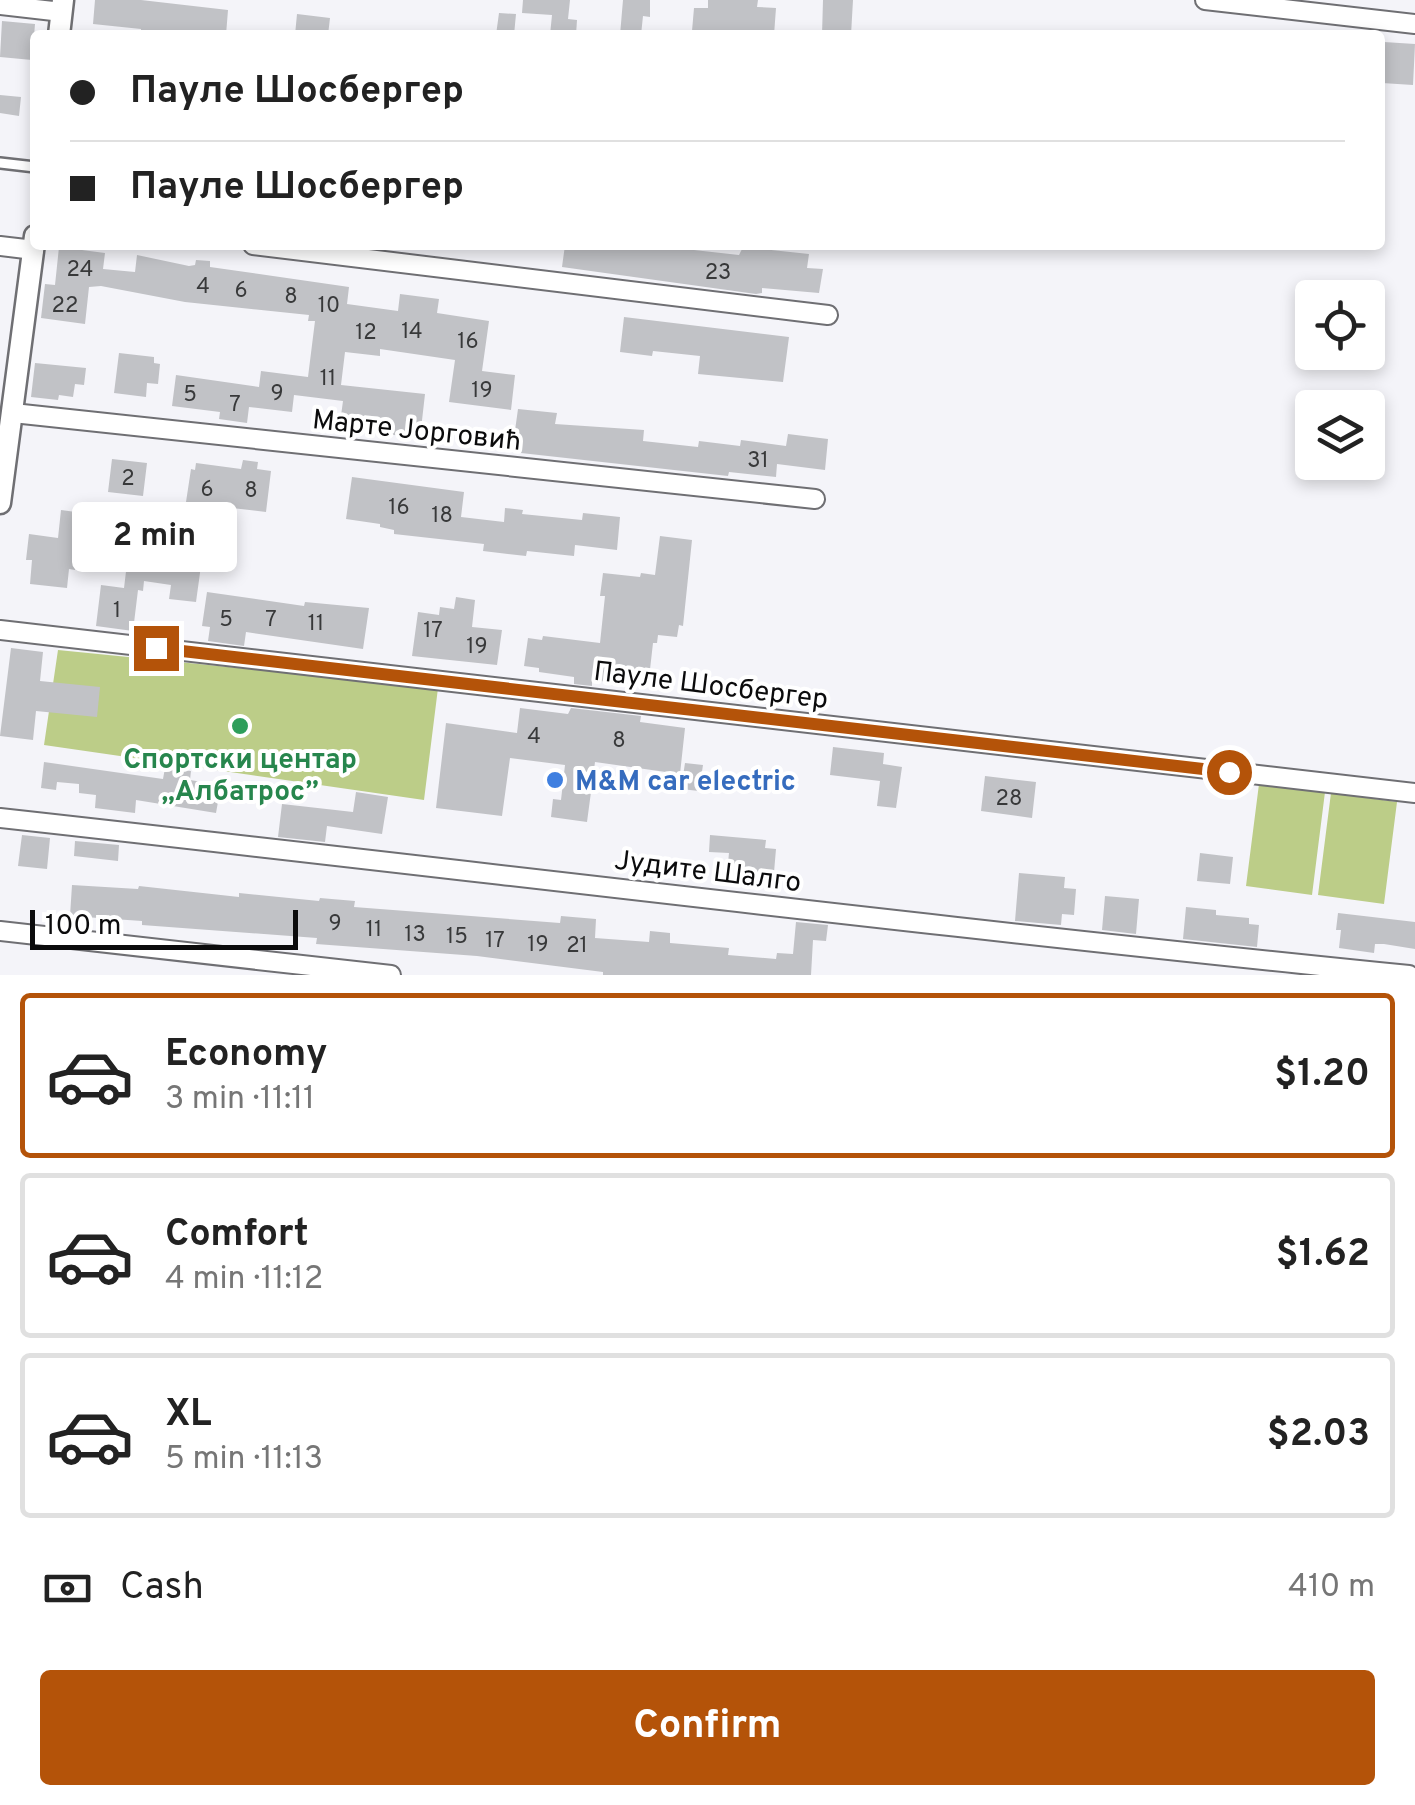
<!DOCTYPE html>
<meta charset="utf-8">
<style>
body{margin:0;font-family:Overpass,sans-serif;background:#f2f2f2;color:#222;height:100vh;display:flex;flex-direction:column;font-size:38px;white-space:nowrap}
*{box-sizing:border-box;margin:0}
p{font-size:32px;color:#767676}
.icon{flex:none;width:55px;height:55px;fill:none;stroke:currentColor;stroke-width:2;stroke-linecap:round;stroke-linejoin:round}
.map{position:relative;height:975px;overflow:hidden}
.sheet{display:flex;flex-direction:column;background:#fff;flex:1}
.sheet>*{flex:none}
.guide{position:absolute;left:30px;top:30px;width:1355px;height:220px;border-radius:10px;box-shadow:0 5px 15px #0003;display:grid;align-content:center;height:220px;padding:0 40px;background:#fff}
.controls{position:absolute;left:1295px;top:280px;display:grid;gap:20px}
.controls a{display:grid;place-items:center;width:90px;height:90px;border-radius:10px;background:#fff;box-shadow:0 5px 15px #0003;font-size:50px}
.scale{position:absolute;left:30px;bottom:25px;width:268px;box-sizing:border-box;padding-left:10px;border:5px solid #0b0b0c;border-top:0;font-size:28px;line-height:35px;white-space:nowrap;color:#0b0b0c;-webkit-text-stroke:8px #fff;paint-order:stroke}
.end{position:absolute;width:45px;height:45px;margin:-22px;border:12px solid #b45309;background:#fff;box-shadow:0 0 0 5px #fff}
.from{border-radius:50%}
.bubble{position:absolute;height:70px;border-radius:10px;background:#fff;box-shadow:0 5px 15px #0003;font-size:32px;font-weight:700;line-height:70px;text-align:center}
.guide b{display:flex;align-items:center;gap:35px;height:95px;font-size:38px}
.guide b+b{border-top:2px solid #e0e0e0}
.guide i{width:25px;height:25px;background:#222}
ul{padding:18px 0 0;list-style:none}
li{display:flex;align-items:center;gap:30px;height:165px;margin:0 20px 15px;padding:0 20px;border:5px solid #e0e0e0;border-radius:10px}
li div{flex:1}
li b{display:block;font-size:38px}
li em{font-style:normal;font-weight:700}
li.active{border-color:#b45309}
li>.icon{width:90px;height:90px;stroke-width:1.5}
.pay{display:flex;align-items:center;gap:25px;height:110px;padding:0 40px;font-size:38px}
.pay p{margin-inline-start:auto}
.cta{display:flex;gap:20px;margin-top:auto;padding:20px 40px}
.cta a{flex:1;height:115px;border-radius:10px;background:#b45309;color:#fff;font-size:40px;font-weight:700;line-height:115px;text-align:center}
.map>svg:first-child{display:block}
</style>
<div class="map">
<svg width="1415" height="975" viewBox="0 0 1415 975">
<rect width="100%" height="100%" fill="#f4f4f9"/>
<path fill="#bccd88" d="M58,650l380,38 -14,112 -380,-55z
M1259,784l66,8 -13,103 -66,-9z
M1331,793l66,9 -13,102 -66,-9z"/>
<path fill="#c1c2c6" d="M95,0h46l87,10 -2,25h-85v-6l-48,-5z
M523,0h47l-2,19 9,1 -1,15h-26l2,-20 -30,-2z
M623,0h27v17l-7,-1 -2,19h-21z
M708,0h50l-1,7 19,1 -2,27h-68v-3l-14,-1 2,-23h14z
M823,0h30l-2,35h-29z
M499,13l17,1 -2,21h-18z
M297,14l33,4 -2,17h-33z
M2,21l33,3 -3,36 -32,-3z
M1384,42l31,2 -2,41 -31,-2z
M0,95l21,2 -2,19 -19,-3z
M565,245h130l-1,5 45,5 4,-8 66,7 -2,14 16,1 -4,24 -57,-5v5l-6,1 -194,-27z
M59,247l46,6 -2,16 32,3 2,-17 52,11 6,-1 1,-5 14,1v6l139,20 -2,17 51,7 2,-17 39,5 -2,14 52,8 -7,50 33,4 -4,35 -62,-8 6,-42 -75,-11v7l-35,-4 -4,33 84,9 -5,44 -35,-4 1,-6 -46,-5 3,-22 -49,-6 -2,17 -43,-5 -2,16 -28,-4 1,-7 -48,-6 4,-31 83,12 2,-16 47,6 7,-56h-7l1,-6 -124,-13 -84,-16 -12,1 -4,37 -44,-6 4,-34 10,1z
M624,317l165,20 -6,45 -85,-8 2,-18 -47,-5 -1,5 -32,-4z
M119,353l35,4v6l6,1 -2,20 -11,-1 -1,14 -32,-4z
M35,363l51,5 -2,17 -9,-1 -2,13 -14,-2 -1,5 -27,-3z
M518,409l39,4 -2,11 89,6 -1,11 55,6 1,-6 41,5 1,-6 45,6 2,-12 40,5 -3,31 -48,-6 -1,13 -47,-5 -1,4 -216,-24z
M112,459l35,4 -4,33 -35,-4z
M243,460l15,2 -1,7 14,2 -5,41 -59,-7 -1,12 -17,-3 2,-11 -5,-1 5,-33 4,1 1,-7 45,6z
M352,477l112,15 -3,25 43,5 1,-14 18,2 -1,4 60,6 1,-7 37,4 -3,33 -42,-5 -1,11 -47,-5 -1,5 -43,-5 1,-7 -90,-10v-4l-14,-3v-3l-34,-5z
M61,510l37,5 -3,26 -17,-2 -3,31 -6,-1 -2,19 -37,-4 2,-24h-6l3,-26 29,4z
M660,536l32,4 -9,86 -4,-1 -2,12 -19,-2 -1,8h-4l-5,44 -56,-7v6l-18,-2v-7l-35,-5v-4l-15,-2 4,-28 14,2 1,-4 57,7 5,-47h-5l3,-23 37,4 1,-4 14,2z
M176,548l27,3 -7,51 -27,-3 2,-14 -27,-4 -1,10 -5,-1 -5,41 -37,-5 5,-41 23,3 4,-33 46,4z
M207,592l97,14 1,-4 64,6 -6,41 -117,-17 -2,14 -36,-5 2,-14 -8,-1z
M456,597l19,3 -3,27 30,3 -5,35 -85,-9 6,-44 21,3 1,-8 14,2z
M11,648l32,4 -3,29 60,6 -3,30 -61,-6 -3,29 -33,-4z
M520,708l48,6 3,-6 70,8 -1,6 45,6 -5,46 -85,-12 -8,60 -36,-5 2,-18 8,1 4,-35 -55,-7 -8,58 -66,-8 10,-85 71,10z
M833,747l51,6 -1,11 19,3 -6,41 -19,-2 3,-25 -50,-6z
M44,762l119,17 2,-11 26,3 -1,9 31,5 -5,28 -80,-13 -1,13 -40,-5 1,-13 -17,-2v-9l-22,-2 -1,8 -15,-2z
M685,763l18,2 -4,26 -18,-2z
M985,776l51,6 -4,36 -51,-7z
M356,792l32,5 -6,37 -55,-8 -2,16 -47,-5 4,-33 71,8z
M22,835l28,3 -3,31 -29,-3z
M710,835l56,5 -1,8 11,1 -3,35 -29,-2 1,-13h-7l1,-5 -11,-1 1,-10 -20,-1z
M75,841l44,4 -1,16 -44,-5z
M1200,853l33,4 -3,27 -33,-3z
M1019,873l46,4 -1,11 12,1 -2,26 -12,-1 -1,11 -46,-4z
M72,885l66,4 1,-3 100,11v-4l80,8 1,-3 35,3 -1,6 206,16 1,-7 35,3 -1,19 54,4 1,-11 20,2v10l59,5 -1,7 48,4 1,-6 16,1 3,-32 32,3 -2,16 -13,-1 -2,35h-208v-3l-126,-16 -161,-12 1,-6 -175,-13v-4l-72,-5z
M1105,896l34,3 -3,35 -34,-4z
M1186,907l30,3v5l33,3v6l10,1 -2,22 -74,-8z
M1338,913l77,9v27l-31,-5h-9l-1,9 -35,-5 2,-18h-5z"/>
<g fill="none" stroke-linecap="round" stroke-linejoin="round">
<g stroke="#6f6f73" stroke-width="14">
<path id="service" d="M0,163l35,4"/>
</g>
<g stroke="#6f6f73" stroke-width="22">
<path id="minor" d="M1205,0l210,24
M0,5l62,7
M253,245l575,70
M0,246l34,4
M13,413l802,86
M0,630l1415,163
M0,818c470,52 939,110 1409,157
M0,931l391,44"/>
</g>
<g stroke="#6f6f73" stroke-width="25">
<path id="tertiary" d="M59,35l4,-35
M0,503l35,-267"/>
</g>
<use href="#service" stroke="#fff" stroke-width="9"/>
<use href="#minor" stroke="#fff" stroke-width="18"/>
<use href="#tertiary" stroke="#fff" stroke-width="20"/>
</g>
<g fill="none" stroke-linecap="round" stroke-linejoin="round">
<path stroke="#b45309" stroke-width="12" d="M156,648l1073,124"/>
</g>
<circle fill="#2e9e5b" stroke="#fff" stroke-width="4" cx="240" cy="726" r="10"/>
<circle fill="#3f7fe0" stroke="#fff" stroke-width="4" cx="555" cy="780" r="10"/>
<g text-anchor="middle" stroke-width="8" stroke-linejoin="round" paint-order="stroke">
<g font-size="22" fill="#38393a">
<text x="80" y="276">24</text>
<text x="718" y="279">23</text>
<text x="203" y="293">4</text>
<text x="241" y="297">6</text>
<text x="291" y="303">8</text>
<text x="65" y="312">22</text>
<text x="329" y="312">10</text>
<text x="412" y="338">14</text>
<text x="366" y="339">12</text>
<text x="468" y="348">16</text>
<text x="328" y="385">11</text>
<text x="482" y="397">19</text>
<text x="277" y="400">9</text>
<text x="190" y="401">5</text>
<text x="235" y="411">7</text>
<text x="758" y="467">31</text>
<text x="128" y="485">2</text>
<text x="207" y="496">6</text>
<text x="251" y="497">8</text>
<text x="399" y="514">16</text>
<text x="442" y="522">18</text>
<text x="117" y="617">1</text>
<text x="226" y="626">5</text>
<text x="271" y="626">7</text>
<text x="316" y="630">11</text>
<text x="433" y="637">17</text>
<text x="477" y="653">19</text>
<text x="534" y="743">4</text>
<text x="619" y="747">8</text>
<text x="1009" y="805">28</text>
<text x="335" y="930">9</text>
<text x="374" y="936">11</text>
<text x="415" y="941">13</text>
<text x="457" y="943">15</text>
<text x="495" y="947">17</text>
<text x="538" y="951">19</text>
<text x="577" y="952">21</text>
</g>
<g font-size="28" fill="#0b0b0c" stroke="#fff">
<text transform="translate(417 429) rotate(6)" y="10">Марте Јорговић</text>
<text transform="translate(711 684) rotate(7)" y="10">Пауле Шосбергер</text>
<text transform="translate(708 870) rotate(7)" y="10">Јудите Шалго</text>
</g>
<g font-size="28" font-weight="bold" fill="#27864d" stroke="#fff">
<text x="240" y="768">Спортски центар<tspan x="240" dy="32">„Албатрос”</tspan></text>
</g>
<g font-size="28" font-weight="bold" fill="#366cbe" stroke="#fff" text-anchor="start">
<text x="575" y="790">M&amp;M car electric</text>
</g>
</g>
</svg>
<div class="controls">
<a><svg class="icon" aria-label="locate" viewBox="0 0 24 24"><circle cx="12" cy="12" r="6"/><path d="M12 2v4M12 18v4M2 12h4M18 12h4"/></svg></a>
<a><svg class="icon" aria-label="layers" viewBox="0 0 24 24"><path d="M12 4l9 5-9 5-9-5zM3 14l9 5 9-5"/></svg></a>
</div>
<div class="scale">100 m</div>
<i class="end from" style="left:1229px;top:772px"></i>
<i class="end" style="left:156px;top:648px"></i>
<div class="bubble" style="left:72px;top:502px;width:165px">2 min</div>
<div class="guide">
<b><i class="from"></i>Пауле Шосбергер</b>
<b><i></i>Пауле Шосбергер</b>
</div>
</div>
<section class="sheet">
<ul>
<li class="active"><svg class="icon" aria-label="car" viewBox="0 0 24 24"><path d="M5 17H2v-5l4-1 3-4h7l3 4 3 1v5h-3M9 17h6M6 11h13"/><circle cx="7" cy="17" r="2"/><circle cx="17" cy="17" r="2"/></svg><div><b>Economy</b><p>3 min · 11:11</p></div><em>$1.20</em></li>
<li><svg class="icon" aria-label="car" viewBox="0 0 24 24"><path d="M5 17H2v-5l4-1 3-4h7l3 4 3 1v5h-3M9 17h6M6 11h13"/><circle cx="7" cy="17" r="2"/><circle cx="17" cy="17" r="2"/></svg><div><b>Comfort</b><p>4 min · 11:12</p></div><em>$1.62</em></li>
<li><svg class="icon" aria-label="car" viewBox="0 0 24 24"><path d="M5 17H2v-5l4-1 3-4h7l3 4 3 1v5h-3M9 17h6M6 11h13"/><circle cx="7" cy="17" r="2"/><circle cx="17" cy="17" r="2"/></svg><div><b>XL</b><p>5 min · 11:13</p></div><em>$2.03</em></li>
</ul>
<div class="pay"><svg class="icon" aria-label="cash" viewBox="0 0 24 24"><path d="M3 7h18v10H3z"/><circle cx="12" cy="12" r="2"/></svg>Cash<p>410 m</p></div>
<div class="cta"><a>Confirm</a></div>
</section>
